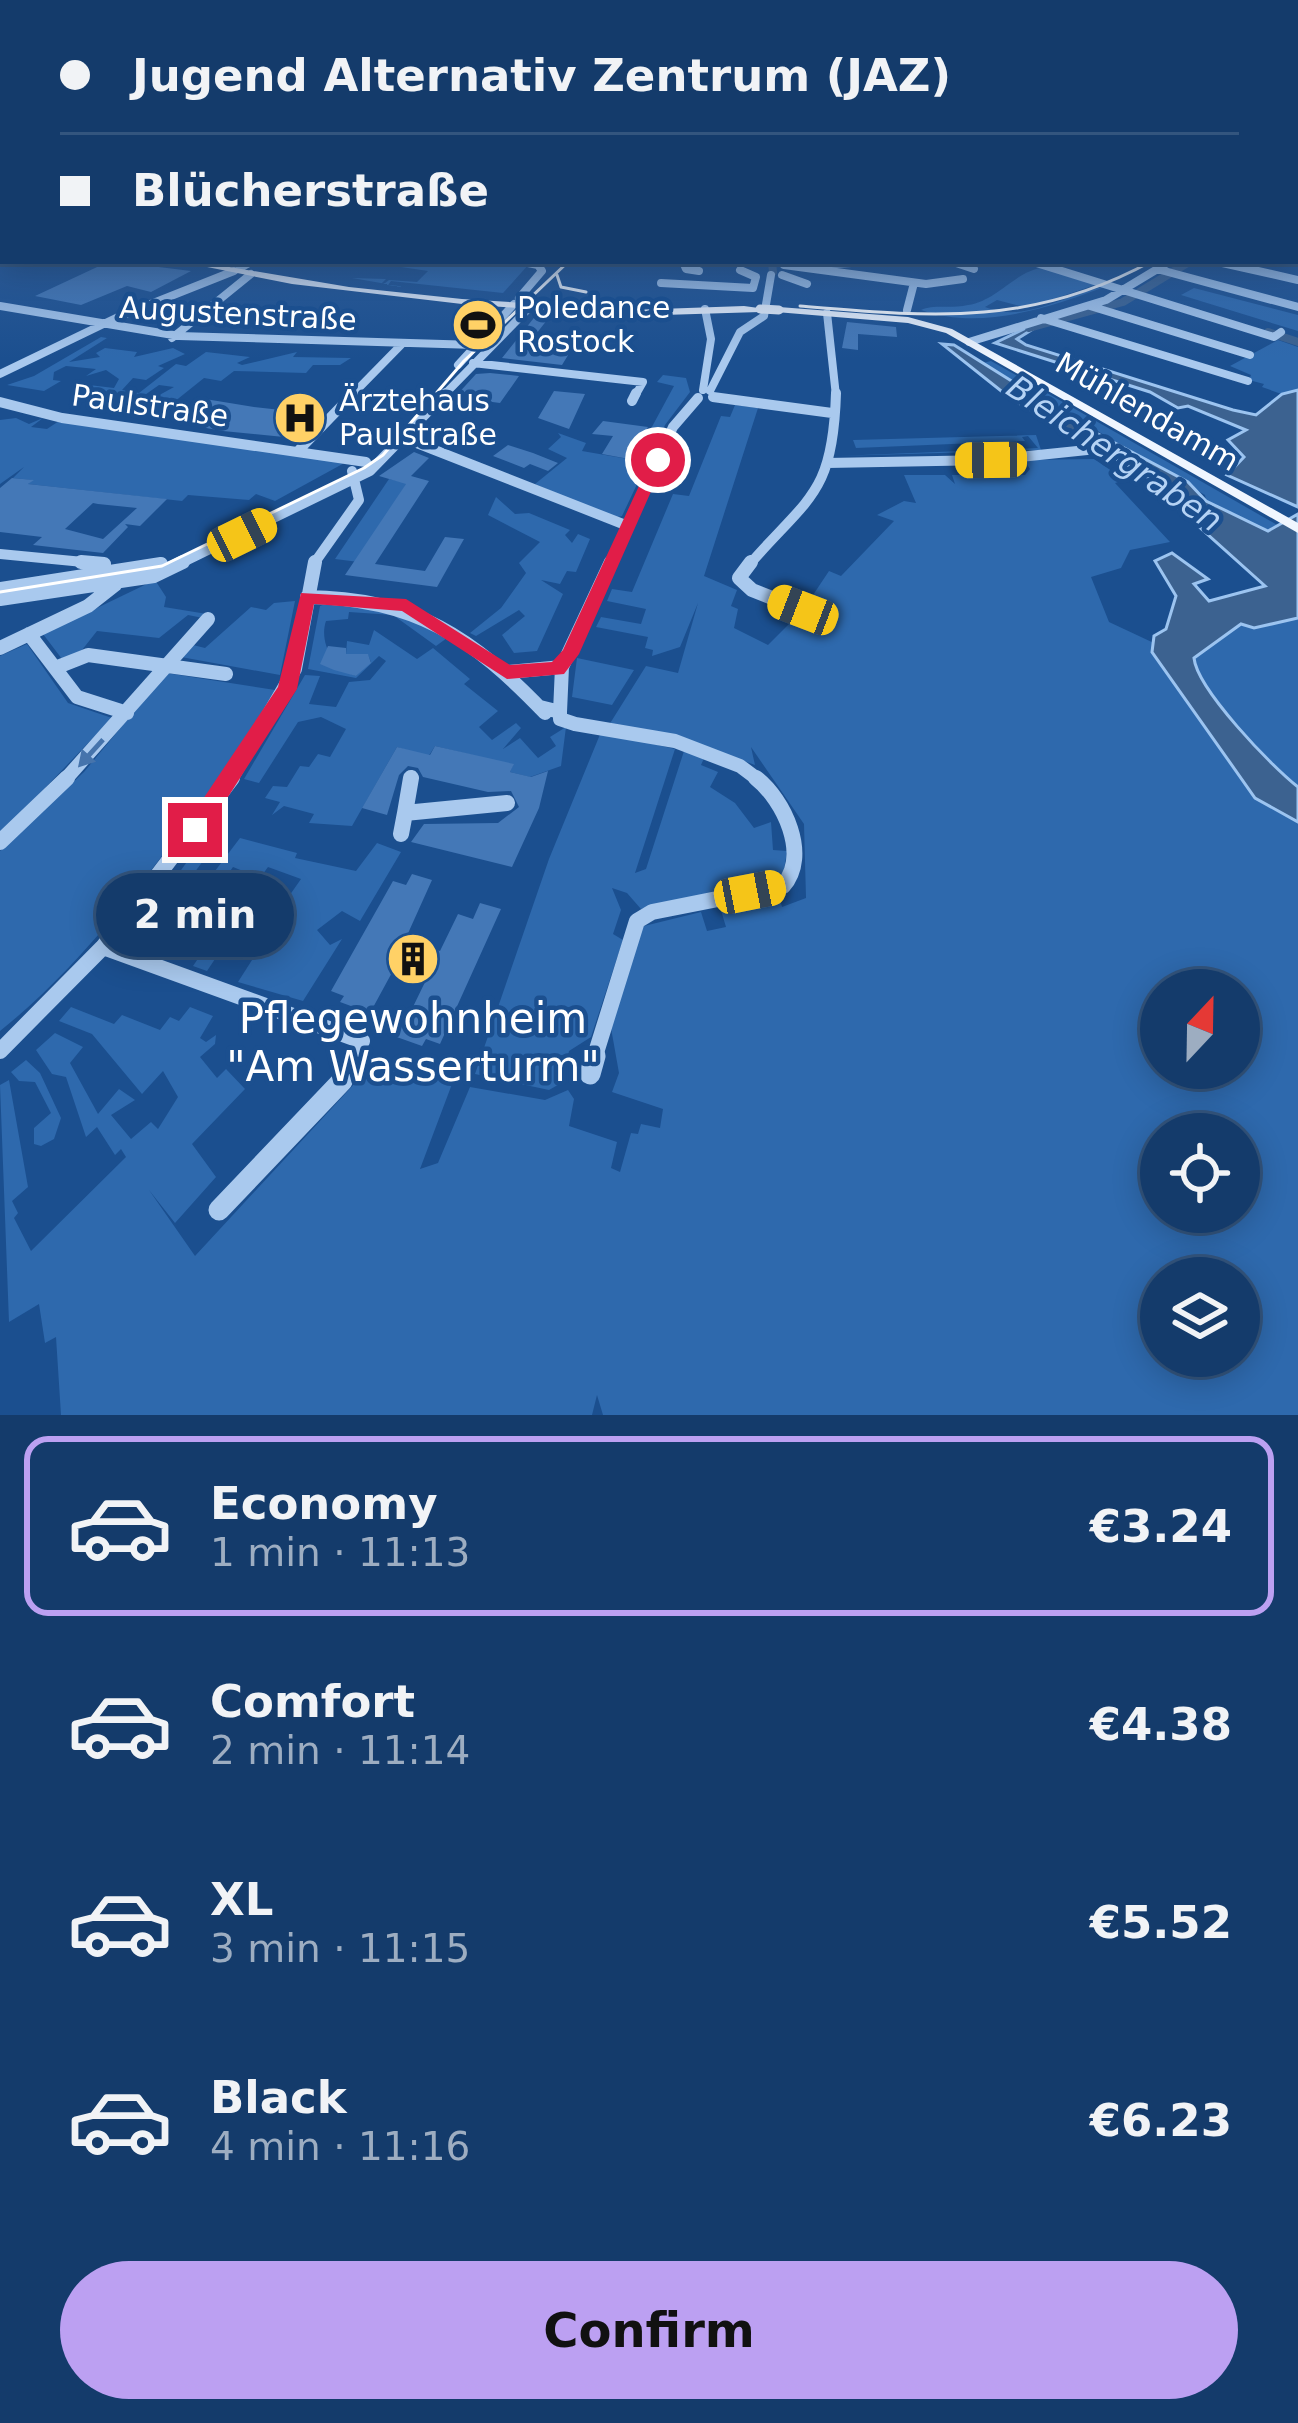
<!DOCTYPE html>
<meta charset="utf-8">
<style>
body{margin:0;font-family:"DejaVu Sans",sans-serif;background:#1d4271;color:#f1f3f6;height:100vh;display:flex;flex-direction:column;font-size:45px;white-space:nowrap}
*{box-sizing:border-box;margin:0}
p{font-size:39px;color:#9dadc1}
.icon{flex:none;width:66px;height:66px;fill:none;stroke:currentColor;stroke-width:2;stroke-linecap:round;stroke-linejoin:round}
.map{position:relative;height:1415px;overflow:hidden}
.drawer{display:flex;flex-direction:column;background:#143b6b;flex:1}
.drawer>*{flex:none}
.guide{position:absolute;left:0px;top:0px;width:1299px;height:264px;box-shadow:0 6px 30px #0003,0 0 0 3px #33557e;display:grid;align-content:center;height:264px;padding:0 60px;background:#143b6b}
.needle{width:78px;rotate:22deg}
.controls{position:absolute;left:1140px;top:969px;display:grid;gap:24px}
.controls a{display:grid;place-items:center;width:120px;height:120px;border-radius:50%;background:#143b6b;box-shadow:0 6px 30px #0003,0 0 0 3px #33557e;font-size:60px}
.end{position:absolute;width:54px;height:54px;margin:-27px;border:15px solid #e11d48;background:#fff;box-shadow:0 0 0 6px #fff}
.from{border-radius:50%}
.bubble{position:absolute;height:84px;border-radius:42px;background:#143b6b;box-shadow:0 6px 30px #0003,0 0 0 3px #33557e;font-size:39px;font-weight:800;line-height:84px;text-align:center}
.car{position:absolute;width:36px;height:72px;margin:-36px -18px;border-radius:15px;box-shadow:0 0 9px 3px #0007;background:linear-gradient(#f5c518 24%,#345 0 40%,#f5c518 0 76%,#345 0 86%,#f5c518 0)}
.guide b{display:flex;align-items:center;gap:42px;height:114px;font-size:45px}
.guide b+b{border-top:3px solid #33557e}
.guide i{width:30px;height:30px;background:#f1f3f6}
ul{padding:21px 0 0;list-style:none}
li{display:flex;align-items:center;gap:36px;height:180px;margin:0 24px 18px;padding:0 36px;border:6px solid transparent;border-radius:24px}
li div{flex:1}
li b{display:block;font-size:45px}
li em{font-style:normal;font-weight:800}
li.on{border-color:#bca0f2}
li>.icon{width:108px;height:108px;stroke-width:1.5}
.primary-button{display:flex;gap:24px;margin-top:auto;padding:24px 60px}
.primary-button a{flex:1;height:138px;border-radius:72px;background:#bca0f2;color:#111;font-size:48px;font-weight:800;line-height:138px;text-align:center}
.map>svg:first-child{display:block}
</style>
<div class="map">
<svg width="1298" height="1415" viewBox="0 0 1298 1415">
<rect width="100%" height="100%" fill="#1b4f8f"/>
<path fill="#2e69ad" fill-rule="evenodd" d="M361,261h148l20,3 -26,29 -112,-12 -3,4 16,2 -52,-9 34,1 -4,4 2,1 5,-4 28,2 11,-11z
M1046,267l49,18 -68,23 -30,-8 -12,7c40,17 80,-13 122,-21 -58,22 -127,45 -186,24 12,-6 30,-1 47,-5 31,-5 47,-35 78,-38z
M1194,288l104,27v16l-117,-36z
M101,337l6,1 -38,24 31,-5 -4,-4 9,-5 32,4 -3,5 39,-9 12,6 -27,12 6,2 -18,12 -13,-2 -11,12 17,3 37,-29 10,2 20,-14 44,5 -13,6 5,2 55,-13 -4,5 58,1 -11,7h-27l-7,8 -72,-2 -13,10 -17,-3 -30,24 -19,-3 -15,12 -8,-1 42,-23 -15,-2 -17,12 -65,-3 12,-9 25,3 5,-9 -13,-9 -20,6 10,-7 -30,-3 -12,6 -1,8 8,1 -17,10 -37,-6 27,-9z
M1278,340l20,7v43l-11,6 -25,-9 2,-3 -15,-4 2,-5 -21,-9z
M991,361l37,21 251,144 -11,5 -62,-31 -1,-5 -222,-132z
M663,375l23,3 4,14 -25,33 -43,91 -9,2 -78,-34 32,-26 -19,-9 13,-12 -3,-4 28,10 -4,8 52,9 40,-74 -17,-4z
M735,405l23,3 -54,168 33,14 -6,16 7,3 -4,19 34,17 35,-35 26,-39 12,5 53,-55 -17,-6 27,-14 12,2 -12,-28h41l10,9 -3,-9h32l-5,-11 19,-1 6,11 21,1 5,-6 -6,-9 70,-1 31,21 -10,3 55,59 -40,8 -9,18 -30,9 18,45 47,22 -4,8 103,146 43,24v593h-695l-6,-20 -5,20h-531l-5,-78 -11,6 -6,-39 -30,18 -9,-237 9,-5 19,107 -16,14 6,12 -4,5 17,33 95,-94 -5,-8 -6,6 -18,-28 -11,10 -20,-60 -14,-3 -16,-24 19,-17 28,14 -13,16 28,51 21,-25 16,11 -24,15 20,24 20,-17 7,7 20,-32 -15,-26 -21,23 -50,-60 -33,-13 12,-14 43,17 8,-9 38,15 10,-13 9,4 11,-14 23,9 -13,22 6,4 10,-7 -1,9 -15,13 17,21 9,-9 19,20 -53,55 24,33 -41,46 -26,-33 46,66 162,-175 13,-27 82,30 -32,85 18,-6 32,-76 75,13 23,-10 6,9 -5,27 48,16 -6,26 9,4 11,-39 7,1 3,-10 19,4 3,-19 -51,-17 7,-19 -8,-45 29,-101 61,-15 6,19 19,-4 -6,-20 59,-12 3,12 24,-9 -2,-74 -53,-77 4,18 -58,-21 -88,-19 37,-59 32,7 20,-70 -18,44 -28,9 1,-6 -8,-2 3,-11 -52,-10 5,-10 40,7 5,-15 -39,-8 5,-12 20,3 41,-98 16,2 32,-80 9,1zM1161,990h78v78h-78zM1161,1134h78v78h-78zM1161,1278h78v78h-78z
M16,418l13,6 14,-6 -12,9 16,2 12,-8 289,40 -73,40 -19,-7 -7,6 -61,-5 -6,6 -154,-17 4,-4 -19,-2 11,-11 -24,17v-64z
M1036,435l5,15 -204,6 201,-8 -10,-12 -6,1 3,4 -169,7 -3,-8z
M389,479l18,4 -48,79 -24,-3z
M496,497l19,17 14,-1 41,17 -5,5 7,8 6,-9 12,5 -14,33 -9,-1 -7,13 -19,-4 22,14 -26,57 -23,2 -12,-18 23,-19 -6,-6 -43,26 -6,-3 31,-25 25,-35 -7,-10 21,-21 -52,-27z
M155,580l11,17 -2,10 43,7 -4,4 -15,-3 -29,23 -62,-7 -15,19 -20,9 -19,-25z
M295,601l-15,74 -99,-18 12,-12 12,3 46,-41 15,3 8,-7z
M328,603l77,9 42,26 -11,8 -43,-31 -44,-3 -1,7 -22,2c-7,20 6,48 30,55l15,-14 -3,-7 -22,-1 1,-13 22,4 5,-15 43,29 16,-11 37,31 -6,5 34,27 -19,16 13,13 24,-17 5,5 -18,21 17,-11 18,20 18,-12 -6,-9 16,-10 -5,39 -31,11 -20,-5 3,-7 -78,-19 -7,11 -31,-10 -45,79 -43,-3 5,-9 -30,-8 -12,9 8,-13 -15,-4 8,-12 14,1 13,-21 9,1 9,-13 12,3 16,-28 -25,-12 -23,5 -39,61 -15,-4 61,-104 15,1 -11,28 27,3 13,-25 21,-2 16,-19 -7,-5 -23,22 -48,-9 12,-63z
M1298,618v169c-26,-21 -101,-98 -104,-130l47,-33z
M27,644l41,59 44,15 -112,117v-179z
M577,658l57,12 -22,35 -40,-8z
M166,673l109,17c-14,40 -46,77 -71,110 -61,82 -124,167 -204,231v-180l84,-79z
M601,732l74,17 -40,124 11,-4 38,-118 21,5 -4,9 17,7 -8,15 25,16 19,25 17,-6 2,28 14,1 -4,25 -142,33 -14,-16 -15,-5 9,22 -8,24 10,6 -32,97 -22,14 -6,31 -14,8 -74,-16 74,-215z
M206,835l4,1 -16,22 9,3 -64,86 -9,-5z
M240,838l57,15 -2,5 61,13 21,-28 24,9 -41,69 -18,-10 -25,19 13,15 12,-6 -39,62 -65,-19 21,-33 -16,-12 -8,10 -10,-3 -18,27 -14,-5 17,-25 -31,-11 30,-40 11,3 7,-8 23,7 3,-4 34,11 14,-20 -33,-12 -8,11 -27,-11 -5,7 -13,-3z
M26,1060l14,13 21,45 -7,21 -13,7 -7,-2v-16l17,-15 -16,-31 -16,-1 -8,-9z"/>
<path fill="#3c6290" stroke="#9cc4f0" stroke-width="3" d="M1028,327l5,2 -16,10 9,6 207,65 23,5 26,-21 16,-4v117l-71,-32 17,-18 -16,-17 18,-10 -58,-24 -10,2 -28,-16 -155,-49z
M942,344l12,1 131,82 103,55 18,19 62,30 30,-17v104l-44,10 -13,-4 -47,34c3,31 78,109 104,129v35l-43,-24 -103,-146 2,-16 12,-7 10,-33 -21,-35 17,-8 36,26 -14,5 15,17 56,-15 -88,-79 5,-10 -172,-99z"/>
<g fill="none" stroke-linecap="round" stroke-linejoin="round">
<path stroke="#3c6290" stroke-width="6" d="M1184,265l7,-4"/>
<path stroke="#3c6290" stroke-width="8" d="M772,262l1,10
M1029,328l94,-26 66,-40
M1268,332l30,10"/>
</g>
<path fill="#4478b7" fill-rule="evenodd" d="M110,261l81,10 -40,21 -24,-6 -46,19 -46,-9z
M537,314l14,1 -26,33 45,4 -8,13 -60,-7z
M847,322l49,5 1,10 -39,-3v16l-16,-2z
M476,374l14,-1 29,3 -19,27 -45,-6z
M554,391l31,3 -16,35 -31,-11z
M199,398l55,9 54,6 -24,24 -61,-6 -33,-6 10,-9 -18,-3z
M603,421l45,6 -19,32 -27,-5 11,-18 -21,-2z
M508,445l25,8 25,10 -10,8 -18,-7 -6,4 -31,-12z
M414,452l15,6 -18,18 18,5 -54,83 50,7 20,-34 19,2 -27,48 -92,-12 61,-91 -27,-8z
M12,478l22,2 -6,4 139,15 -27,27 -15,-2 3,3 -25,26 -70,-8 9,-8 -42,-5v-44zM93,503l5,1 39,4 -34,31 -38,-10z
M328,646l18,2v6h22l3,9 -15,13 -22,-6 -14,-6z
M435,746l79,18 -4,8 21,5 17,-6 -9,37 -27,59 -101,-25 13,-18 74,-1 21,-16 -8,-16 -23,1 -65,-15 -5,-9 -10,-2 -9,9 -12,40 -25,-7 35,-61 33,8z
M412,874l20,6 -27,60 35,11 18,-37 15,5 7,-16 21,6 -61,135 -14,-5 -4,7 -31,-11 12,-24 7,2 17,-35 -32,-11 -25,46 -30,-11 4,-6 -13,-5 62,-110 13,4z"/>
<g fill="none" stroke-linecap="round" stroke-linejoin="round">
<path stroke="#a9c9ee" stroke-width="6" d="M518,261l20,4
M950,261l12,4
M1030,261l13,4
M1214,261l18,4
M831,264l61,-3
M246,265l7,-4
M1164,265l7,-4"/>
<path stroke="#a9c9ee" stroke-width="8" d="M523,262l15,3
M683,262l3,7 13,2
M953,262l21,7
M1033,262l241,75 7,-5
M1218,262l80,18
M831,264l41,-2
M784,265l142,19 37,-5
M240,268l11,-6
M1157,269l141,38
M782,275l25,9
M661,283l92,5 3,-11 -16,-7
M0,306l179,30 297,9
M1090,306l160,49
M907,310l7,-27
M827,313l9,83
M1041,318l207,63
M172,338l79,-64
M969,342l137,-42 63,-38
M473,363l170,19 -8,14
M458,365l56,-61
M0,374l118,-57 116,-46
M703,390l8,-51 -6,-30
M710,391l30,-59 24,-16 7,-41
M351,396l50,-51
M443,396l88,-90 -12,-8 23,-27 -4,-6"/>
<path stroke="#a9c9ee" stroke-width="10" d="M713,397l119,16
M632,401l4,-8
M0,402l62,16 304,44
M404,438l224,88
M299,450l55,-57
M827,463l164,-3 96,-10
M0,554l104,10
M156,565l5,-1
M177,565l193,-94 76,-78
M313,565l46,-65 -7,-29
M609,565l64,-138 25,-29
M749,565c60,-69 84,-70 87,-172"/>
<path stroke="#a9c9ee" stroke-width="14" d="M81,562l23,2
M751,562l-12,16 13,12 51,20
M0,589l161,-25
M307,597c108,1 165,40 238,116
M0,599l154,-23 29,-14
M29,634l48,63 50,16
M0,648l88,-42 28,-22
M562,667l49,-105
M55,668l33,-13 138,19
M507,672l55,-5
M540,707l20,5v7l15,5 100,17 65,25 20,15
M560,712l2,-45
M64,781l144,-162
M230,781l65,-112 20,-107"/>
<path stroke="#a9c9ee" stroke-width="16" d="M405,813l6,-35
M401,834l4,-21 102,-10
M0,842l67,-64
M103,947l259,94 -9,18
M0,1051l103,-104 129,-169
M594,1059l43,-138 15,-9 131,-26c27,-31 1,-86 -27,-108"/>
<path stroke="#a9c9ee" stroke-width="21" d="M590,1074l5,-18
M219,1210l123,-129 12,-25"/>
<path fill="#f0f6ff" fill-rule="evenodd" d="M0,192l3,1v4l-3,-1z
M1296,211h2v4h-2z
M177,261h17l155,26 113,12 169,11 113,-4 21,3 -5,3 -129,4 -169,-12 -170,-20z
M779,307l129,10 44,12 346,194v10l-352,-200 -38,-10 -132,-11 -2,-2z"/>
<path stroke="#fff" stroke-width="3" d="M557,275l4,12 25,5
M800,306c132,11 232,21 352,-45
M0,592l162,-26 202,-98 19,-13 81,-94 105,-100"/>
<path stroke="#f0f6ff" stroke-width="9" d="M760,309l19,1"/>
</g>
<defs><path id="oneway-solid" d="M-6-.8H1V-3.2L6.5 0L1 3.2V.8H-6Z" transform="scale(3)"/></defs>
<use fill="#4674ac" href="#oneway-solid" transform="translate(91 753) rotate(132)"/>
<linearGradient id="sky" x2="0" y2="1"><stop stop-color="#0f2b4f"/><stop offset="0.45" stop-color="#39639b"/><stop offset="1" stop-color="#39639b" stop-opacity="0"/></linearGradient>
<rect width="1298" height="359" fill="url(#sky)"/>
<path fill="#e11d48" d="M658,455l7,5 -86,194 -15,20 -57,5 -105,-68 -88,-7 -17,85 -94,147h-16v-13l91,-136 23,-94 105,6 104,66 42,-3 11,-12 88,-190z"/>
<defs>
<g id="stadium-disc" transform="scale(2.7)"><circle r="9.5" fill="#ffd166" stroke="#1b4f8f"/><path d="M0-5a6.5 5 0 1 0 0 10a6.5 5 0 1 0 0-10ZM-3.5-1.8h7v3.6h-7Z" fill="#111"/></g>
<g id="hospital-disc" transform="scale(2.7)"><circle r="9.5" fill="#ffd166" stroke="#1b4f8f"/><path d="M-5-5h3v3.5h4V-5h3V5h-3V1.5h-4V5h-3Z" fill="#111"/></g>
<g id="building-disc" transform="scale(2.7)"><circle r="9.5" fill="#ffd166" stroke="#1b4f8f"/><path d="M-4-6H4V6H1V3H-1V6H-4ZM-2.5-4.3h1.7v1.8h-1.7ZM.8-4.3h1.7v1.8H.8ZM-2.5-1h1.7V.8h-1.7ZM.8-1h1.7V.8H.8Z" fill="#111"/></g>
</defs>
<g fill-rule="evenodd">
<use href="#stadium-disc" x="478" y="325"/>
<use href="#hospital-disc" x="300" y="418"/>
<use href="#building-disc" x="413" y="959"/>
</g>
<g text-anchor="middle" stroke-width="9" stroke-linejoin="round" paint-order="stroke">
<g font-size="30" fill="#fff" stroke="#1b4f8f" text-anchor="start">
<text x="517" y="318">Poledance<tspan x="517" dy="34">Rostock</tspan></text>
<text x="339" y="411">Ärztehaus<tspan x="339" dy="34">Paulstraße</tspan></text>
</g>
<g font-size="30" fill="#fff" stroke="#1b4f8f">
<text transform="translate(238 314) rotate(3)" y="10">Augustenstraße</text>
<text transform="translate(150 406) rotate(8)" y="10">Paulstraße</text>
<text transform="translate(1147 412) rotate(30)" y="10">Mühlendamm</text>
</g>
<g font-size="33" font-style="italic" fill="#b5d3f5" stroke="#1b4f8f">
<text transform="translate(1115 453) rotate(34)" y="12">Bleichergraben</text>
</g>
<g font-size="42" fill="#fff" stroke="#1b4f8f">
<text x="413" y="1033">Pflegewohnheim<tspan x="413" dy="48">"Am Wasserturm"</tspan></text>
</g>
</g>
</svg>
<div class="controls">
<a><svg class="needle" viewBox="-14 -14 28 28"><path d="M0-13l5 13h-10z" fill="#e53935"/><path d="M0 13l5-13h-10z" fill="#9dadc1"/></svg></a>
<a><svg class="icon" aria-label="locate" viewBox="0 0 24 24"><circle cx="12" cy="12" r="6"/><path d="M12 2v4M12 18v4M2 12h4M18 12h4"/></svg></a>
<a><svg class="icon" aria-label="layers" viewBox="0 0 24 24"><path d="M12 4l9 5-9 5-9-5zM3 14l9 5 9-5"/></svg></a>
</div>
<i class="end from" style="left:658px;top:460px"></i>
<i class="end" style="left:195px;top:830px"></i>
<div class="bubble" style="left:96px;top:873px;width:198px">2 min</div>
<i class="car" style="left:991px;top:460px;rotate:269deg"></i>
<i class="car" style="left:242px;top:535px;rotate:64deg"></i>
<i class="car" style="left:803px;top:610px;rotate:291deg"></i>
<i class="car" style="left:750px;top:892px;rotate:79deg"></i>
<div class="guide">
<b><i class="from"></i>Jugend Alternativ Zentrum (JAZ)</b>
<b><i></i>Blücherstraße</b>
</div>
</div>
<section class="drawer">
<ul>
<li class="on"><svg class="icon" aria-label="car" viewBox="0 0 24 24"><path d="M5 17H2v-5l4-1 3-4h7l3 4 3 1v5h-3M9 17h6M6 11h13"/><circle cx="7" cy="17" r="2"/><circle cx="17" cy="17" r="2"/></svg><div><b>Economy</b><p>1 min · 11:13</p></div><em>€3.24</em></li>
<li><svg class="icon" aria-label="car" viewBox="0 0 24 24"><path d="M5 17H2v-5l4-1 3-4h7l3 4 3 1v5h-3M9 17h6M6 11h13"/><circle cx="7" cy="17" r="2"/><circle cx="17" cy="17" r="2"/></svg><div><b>Comfort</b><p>2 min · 11:14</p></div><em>€4.38</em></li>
<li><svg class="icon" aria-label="car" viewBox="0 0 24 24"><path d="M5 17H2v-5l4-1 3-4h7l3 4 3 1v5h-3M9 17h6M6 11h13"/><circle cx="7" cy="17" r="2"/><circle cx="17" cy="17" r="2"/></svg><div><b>XL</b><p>3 min · 11:15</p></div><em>€5.52</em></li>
<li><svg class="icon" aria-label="car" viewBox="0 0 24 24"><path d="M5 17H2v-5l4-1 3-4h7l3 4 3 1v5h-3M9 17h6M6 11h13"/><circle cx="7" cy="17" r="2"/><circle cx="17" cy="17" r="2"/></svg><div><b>Black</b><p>4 min · 11:16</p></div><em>€6.23</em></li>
</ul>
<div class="primary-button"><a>Confirm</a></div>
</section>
